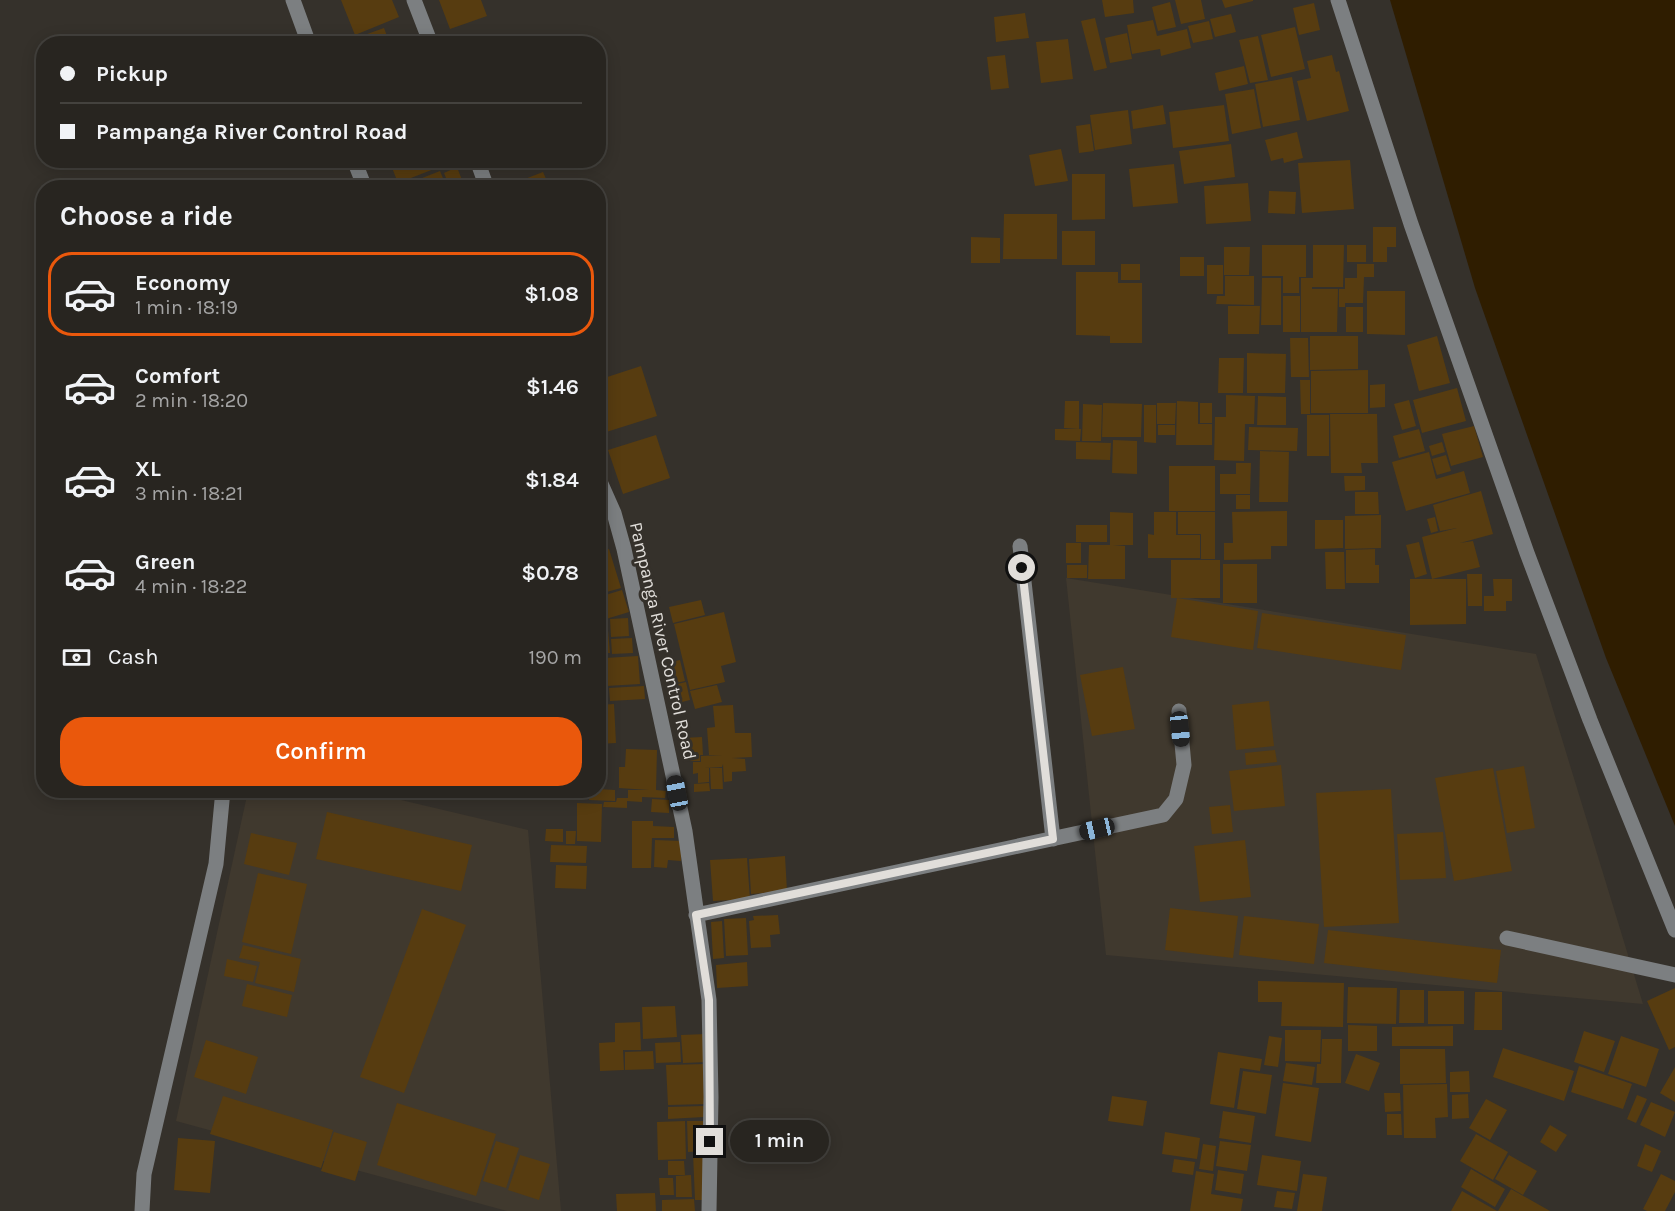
<!DOCTYPE html>
<meta charset="utf-8">
<style>
body{margin:0;font-family:Karla,sans-serif;background:#34312d;color:#f1f3f6;height:100vh;display:flex;flex-direction:column;font-size:22px;white-space:nowrap}
*{box-sizing:border-box;margin:0}
p{font-size:20px;color:#a5a5a5}
.icon{flex:none;width:33px;height:33px;fill:none;stroke:currentColor;stroke-width:2;stroke-linecap:round;stroke-linejoin:round}
.map{position:relative;flex:1;overflow:hidden}
.panel{position:absolute;left:36px;top:180px;width:570px;height:618px;display:flex;flex-direction:column;background:#282520;border-radius:24px;box-shadow:0 3px 15px #0003,0 0 0 2px #44423e}
.panel>*{flex:none}
.hud{position:absolute;left:36px;top:36px;width:570px;height:132px;border-radius:24px;box-shadow:0 3px 15px #0003,0 0 0 2px #44423e;display:grid;align-content:center;height:132px;padding:0 24px;background:#282520}
.end{position:absolute;width:27px;height:27px;margin:-14px;border:8px solid #e1deda;background:#111;box-shadow:0 0 0 3px #111}
.from{border-radius:50%}
.bubble{position:absolute;height:42px;border-radius:21px;background:#282520;box-shadow:0 3px 15px #0003,0 0 0 2px #44423e;font-size:20px;font-weight:600;line-height:42px;text-align:center}
.car{position:absolute;width:18px;height:36px;margin:-18px -9px;border-radius:8px;box-shadow:0 0 4px 2px #0007;background:linear-gradient(#222 24%,#8ab4d8 0 40%,#222 0 76%,#8ab4d8 0 86%,#222 0)}
.hud b{display:flex;align-items:center;gap:21px;height:57px;font-size:22px}
.hud b+b{border-top:2px solid #44423e}
.hud i{width:15px;height:15px;background:#f1f3f6}
ul{padding:0;list-style:none}
li{display:flex;align-items:center;gap:18px;height:84px;margin:0 12px 9px;padding:0 12px;border:3px solid transparent;border-radius:24px}
li div{flex:1}
li b{display:block;font-size:22px}
li em{font-style:normal;font-weight:600}
li.active{border-color:#ea580c}
li>.icon{width:54px;height:54px;stroke-width:1.5}
h2{padding:0 24px;font-size:27px;line-height:72px}
.pay{display:flex;align-items:center;gap:15px;height:66px;padding:0 24px;font-size:22px}
.pay p{margin-inline-start:auto}
.primary-button{display:flex;gap:12px;margin-top:auto;padding:12px 24px}
.primary-button a{flex:1;height:69px;border-radius:24px;background:#ea580c;color:#fff;font-size:24px;font-weight:600;line-height:69px;text-align:center}
.map>svg:first-child{display:block}
</style>
<div class="map">
<svg width="1675" height="1211" viewBox="0 0 1675 1211">
<rect width="100%" height="100%" fill="#35312b"/>
<path fill="#40392e" d="M1066,578l470,76 107,350 -537,-49z
M248,791h115l165,39 33,381h-54l-331,-90z"/>
<path fill="#2f1d00" d="M1390,0h285v826l-69,-168 -131,-370z"/>
<path fill="#573c10" d="M341,0h51l7,17 -44,18z
M439,0h42l6,16 -37,13z
M1102,0h31l1,13 -29,4z
M1175,0h26l4,19 -24,5z
M1222,0h31v1l-28,7z
M1170,2l6,25 -18,4 -6,-24z
M1314,3l6,27 -21,5 -6,-27z
M1025,13l4,25 -33,4 -2,-25z
M1231,14l5,18 -21,5 -5,-18z
M1095,18l12,50 -13,3 -13,-50z
M1153,20l4,16 30,-7 4,19 -30,8 -1,-7 -28,5 -5,-29z
M1209,21l4,18 -20,4 -5,-17z
M1295,27l10,42 -34,8 -10,-42z
M384,28l6,16h-48v-1z
M1127,33l5,26 -22,4 -5,-25z
M1258,36l10,44 -18,3 -11,-43z
M1068,39l5,40 -32,4 -5,-41z
M1005,55l4,33 -18,2 -4,-33z
M1332,55l4,17 3,-1 10,40 -42,10 -10,-40 14,-3 -4,-17z
M1244,66l4,18 -29,7 -4,-18z
M1292,77l8,43 -37,7 -8,-43z
M1254,89l7,39 -29,6 -7,-40z
M1163,105l3,19 -33,5 -2,-18z
M1224,105l5,36 -56,7 -4,-36z
M1128,110l4,34 -37,6 -5,-35 15,-2 1,10 -1,-10z
M1090,124l4,27 -15,2 -3,-27z
M1297,132l6,26 -19,5 -1,-5 -12,3 -6,-21z
M1231,144l4,33 -51,7 -5,-33z
M1061,149l7,32 -33,5 -6,-31z
M389,160h56l2,4 -49,19z
M1350,160l4,49 -52,4 -4,-50z
M1174,164l4,39 -45,4 -4,-38z
M457,167l8,21h-15l-6,-15z
M440,171l7,17h-27l-3,-8z
M543,172l7,16h-46v-1z
M1072,174h33v45l-33,1z
M1248,183l3,38 -45,3 -2,-38z
M1269,191l27,1 -1,22 -27,-1z
M1004,214h53v45h-54z
M1373,227h23v20h-9v15h-14z
M1062,231h33v34h-33z
M971,237l29,1v25h-29z
M1262,245h44v32h-7v16h-16v-17h-21z
M1313,245h31l-1,42h-31v2h26l-1,43h-36v-54h12z
M1347,245h19v17h-19z
M1224,247h26l-1,28h-25z
M1180,257h24v19h-24z
M1121,264h19v16h-19z
M1357,264h17v13h-10l-1,26h-18v4h-6v-18h6v-11h12z
M1207,265h16v29h-16z
M1076,272h42v11h24v60h-32v-7l-34,-1z
M1225,276h29v29l-38,-1 1,-8h8z
M1262,278h19v47h-20z
M1367,291h38v44l-38,-1z
M1283,296h17v36h-17z
M1228,306h32l-1,28h-31z
M1346,307h17v25h-17z
M1310,336h48v33l-48,1z
M1437,336l13,47 -31,8 -12,-46z
M1290,338h18l1,39h-18z
M1247,353l39,1 -1,39h-38z
M603,356l5,17 -10,3v-18z
M1219,358h25l-1,35h-25z
M641,366l16,50 -57,18 -2,-54z
M1368,370v43h-57v-42z
M1300,380h10v34h-9z
M1385,384v23l-15,1v-23z
M1457,388l9,33 -44,12 -9,-33z
M1226,395l29,1 -1,28h-9l-1,37 -30,-1 1,-43h11z
M1258,396l28,1v28h-29z
M1409,400l7,26 -14,4 -8,-26z
M1065,401h14v28l-15,-1z
M1177,401l21,1v22h14v21h-36z
M1103,403l39,1 -1,33h-39z
M1157,403h19l-1,21h-18z
M1200,403h12v20h-12z
M1083,404l19,1 -1,36h-19z
M1144,405h12v38l-12,-1z
M1330,414h47l1,49h-17l1,10h-31z
M1307,415h22v41h-22z
M1158,425h17v10h-17z
M1474,426l9,31 -32,9 -9,-32z
M1249,427l49,1 -1,23 -49,-1z
M1055,429h26l-1,12 -25,-1z
M1419,429l6,22 -26,7 -6,-22z
M656,435l14,43 -47,16 -15,-44z
M1113,440l24,1v33l-25,-1z
M1076,442l35,1 -1,17 -34,-1z
M1442,442l3,10 -13,4 -3,-10z
M1260,451l29,1 -1,50h-29z
M1429,452l7,27 28,-8 6,22 -64,18 -14,-49z
M1446,455l5,16 -14,4 -5,-16z
M1236,463h15l-1,31h-30v-20h16z
M1169,466h46v45h-46z
M1344,476h21v14l-20,1z
M1481,491l12,43 -33,9 13,-2 7,26 -48,12 -10,-42 35,-9 -17,3 -7,-26z
M1355,492h23l1,22h-24z
M1236,495h14v14h-14z
M1287,511v35h-16v13l-47,1v-17h9l-1,-31z
M1110,512l23,1v32h-20l12,1v33h-37l1,-34h21z
M1154,512h22v23h24v23h-52v-24l6,1z
M1178,512h37v47h-14v-25h-23z
M1381,515v33l-36,1v-33z
M1435,517l3,14 -7,2 -4,-14z
M1315,520h28v28l-28,1z
M1076,525h31v17h-31z
M1419,542l8,32 -12,4 -9,-33z
M1066,543h15v20h-15z
M609,549l12,39 -18,5 -5,-14v-27z
M1375,549v16h4v18h-33v-33z
M1325,552h19l1,37h-19z
M1171,560h49v38h-49z
M1223,564h34v39h-34z
M1067,565h20v13h-20z
M1467,574h15v32h-14z
M1410,579h56v45l-56,1z
M1493,579h19v22h-6v10h-22v-15h10z
M622,590l7,22 -23,7 -7,-22z
M1177,598l81,13 -5,39 -82,-13z
M701,600l4,15 -32,8 -4,-16z
M724,612l12,50 -15,4 4,16 -35,8 -16,-66z
M1262,613l144,22 -5,35 -144,-22z
M628,618l1,18 -18,1 -1,-18z
M598,630h10l2,23h-12z
M632,638l1,15 -21,1 -1,-15z
M638,656l2,28 -34,2 -1,-28z
M680,660l5,21 -13,3 -5,-21z
M598,666h3l2,31 -5,1z
M1123,667l12,62 -43,7 -12,-61z
M686,682l4,18 -16,4 -5,-18z
M717,685l5,17 -27,7 -5,-18z
M644,686l1,13 -35,2 -1,-13z
M1269,701l5,45 -38,4 -4,-45z
M614,704l2,39 -18,1v-39z
M733,705l2,28h16l1,24 -20,1 13,1 1,12 -14,1v9l-8,1 -1,-18 -1,3 -17,1h4v14l-11,1v-10l-5,1v-12h8v-6l21,-1h-13l-2,-27 8,-1 -2,-21z
M702,737l1,18h-3v6h-16l-1,-23z
M626,749l31,1 -1,40 10,1 -1,7 -23,-1v5l-15,-1v7l-24,-1 1,-5h12l1,-4h11v-8h21l-30,-2v-21h6z
M1275,750l2,12 -31,3 -1,-12z
M1281,765l4,41 -51,5 -5,-40z
M1524,766l11,62 -28,5 -11,-62z
M710,768h12l1,21h-12z
M1493,768l19,103 -58,10 -19,-103z
M709,783l1,8 -16,1v-8z
M598,789l17,1v11l-26,-1 1,-10z
M1391,789l8,134 -75,4 -8,-134z
M652,799l17,1v13l-18,-1z
M577,803l25,1 -1,38 -24,-1z
M1230,805l3,27 -21,2 -3,-27z
M327,812l145,33 -11,46 -145,-32z
M632,821h21v5l21,1v11h-22l-1,30h-19z
M546,829h17v13l-18,-1z
M566,831h10l-1,13h-9z
M1443,832l3,46 -46,2 -3,-46z
M251,833l46,10 -8,32 -45,-11z
M655,840l26,1v20l-13,-1 -1,8 -13,-1z
M1245,840l6,57 -51,5 -6,-56z
M551,845l36,1 -1,17 -36,-1z
M785,856l2,35 -36,3 -2,-35z
M747,858l3,41 -37,2 -3,-41z
M556,865l31,1 -1,23 -31,-1z
M258,873l49,11 -16,70 -49,-12z
M1170,908l68,8 -5,42 -68,-8z
M422,909l44,16 -62,168 -44,-16z
M778,915l2,19 -10,1 1,12 -20,1 -2,-27 5,-1 -1,-4z
M1244,916l75,8 -5,40 -75,-9z
M746,918l2,37 -22,1 -2,-37z
M722,921l2,37 -11,1 -2,-37z
M1328,930l173,20 -4,33 -173,-20z
M243,945l58,14 -7,33 -39,-9 5,-21 -21,-4z
M227,959l30,7 -4,16 -29,-6z
M747,962l1,24 -31,2 -1,-23z
M1258,981l86,2 -1,44 -62,-1 1,-24h-24z
M247,984l45,11 -5,22 -45,-11z
M1348,987l49,1 -1,36 -49,-1z
M1675,988v59l-6,3 -22,-49z
M1400,990h24v33h-25z
M1428,991h36v33h-36z
M1475,992h27v38h-28z
M675,1006l2,31 -34,2 -1,-32z
M640,1022l1,28h-18l1,20 -24,1 -1,-28 16,-1v-19z
M1348,1025l29,1v25h-29z
M1453,1026v20h-61v-19z
M1285,1030h36l-1,32 -35,-1z
M1584,1031l31,10 -11,31 -30,-10z
M706,1034l1,28 -24,1 -2,-28z
M1269,1036l13,2 -4,29 -14,-2z
M1621,1036l38,13 -13,38 -38,-13z
M1322,1039h20l-1,44h-25l1,-19h4z
M206,1040l52,17 -12,37 -52,-17z
M680,1042l1,20 -25,1 -1,-20z
M1503,1048l71,23 -10,30 -71,-24z
M1400,1049h45l1,34 -46,1z
M653,1051l1,18 -29,1v-18z
M1218,1052l44,7 -2,12 -20,-3 -6,40 -24,-4z
M1356,1054l24,9 -11,28 -24,-8z
M1286,1063l29,4 -3,18 -29,-4z
M706,1064l2,40 -40,1 -2,-40z
M1579,1066l53,18 -9,25 -52,-17z
M1675,1067v35l-15,-9z
M1243,1071l29,4 -6,39 -29,-5z
M1469,1071l1,21h-20v-20z
M1283,1083l36,5 -8,54 -36,-6z
M1447,1084l1,33 -13,1 1,20h-32l-1,-53z
M1384,1093h16l1,18 -16,1z
M1468,1094l1,24 -17,1v-24z
M1637,1095l10,4 -11,24 -9,-4z
M223,1096l110,34 -12,38 -111,-34z
M1112,1096l35,5 -4,25 -35,-5z
M1486,1099l21,11 -17,30 -21,-12z
M1651,1102l24,10 -10,25 -25,-12z
M397,1103l99,31 -20,62 -99,-31z
M704,1106v11l-36,2v-12z
M1223,1111l32,5 -4,27 -32,-5z
M1387,1114h14l1,21h-15z
M685,1121l1,38 -28,1 -1,-38z
M687,1121h18l1,30 -18,1z
M1550,1125l17,10 -11,17 -16,-10z
M334,1132l33,10 -12,39 -34,-10z
M1165,1132l35,6 -3,21 -35,-5z
M1476,1134l32,18 -15,28 -33,-19z
M178,1138l37,3 -5,52 -36,-3z
M496,1141l23,7 -13,40 -23,-7z
M1220,1141l31,4 -4,26 -31,-5z
M1203,1144l13,2 -3,25 -14,-2z
M1645,1144l16,7 -9,21 -15,-6z
M693,1153h13l1,47h-12z
M520,1155l30,9 -11,36 -31,-10z
M1262,1155l39,6 -4,30 -40,-6z
M1509,1155l28,16 -14,24 -28,-16z
M1174,1159l21,3 -2,13 -21,-3z
M668,1161h16l1,14h-17z
M1471,1169l34,20 -10,18 -34,-20z
M1218,1170l26,4 -3,20 -26,-4z
M1196,1171l18,3 -3,20 32,5 -2,12h-51z
M1303,1174l24,3 -5,34h-25z
M1661,1174l14,7v11l-10,19h-18l-4,-2z
M691,1175l1,22h-16v-21z
M659,1178h14l1,17h-14z
M1511,1189l39,22h-52z
M1277,1191l18,2 -3,16 -18,-2z
M1462,1191l35,20h-46z
M655,1193l1,18h-39l-1,-17z
M694,1199l1,12h-33v-11z"/>
<g fill="none" stroke-linecap="round" stroke-linejoin="round">
<path stroke="#7c7f81" stroke-width="15" d="M293,0l16,44
M414,0l17,44
M1338,0l73,224 116,329 63,167 85,210
M354,160l11,28
M477,160l10,28
M598,477l16,36 10,36 61,282 24,169 2,97 -2,114
M1020,546l33,293
M696,915l467,-100 13,-16 8,-34 -5,-54
M1507,938l168,37
M142,1211l2,-37 72,-310 7,-74"/>
</g>
<g fill="none" stroke-linecap="round" stroke-linejoin="round">
<path stroke="#e1deda" stroke-width="8" d="M710,1142l-1,-142 -13,-85 357,-76 -31,-271"/>
</g>
<g text-anchor="middle" stroke-width="6" stroke-linejoin="round" paint-order="stroke">
<g font-size="18" fill="#e1deda" stroke="#35312b">
<text transform="translate(663 641) rotate(77)" y="6">Pampanga River Control Road</text>
</g>
</g>
</svg>
<i class="end from" style="left:1022px;top:568px"></i>
<i class="end" style="left:710px;top:1142px"></i>
<div class="bubble" style="left:730px;top:1120px;width:99px">1 min</div>
<i class="car" style="left:1180px;top:729px;rotate:174deg"></i>
<i class="car" style="left:677px;top:793px;rotate:349deg"></i>
<i class="car" style="left:1097px;top:829px;rotate:257deg"></i>
<div class="hud">
<b><i class="from"></i>Pickup</b>
<b><i></i>Pampanga River Control Road</b>
</div>
<section class="panel">
<h2>Choose a ride</h2>
<ul>
<li class="active"><svg class="icon" aria-label="car" viewBox="0 0 24 24"><path d="M5 17H2v-5l4-1 3-4h7l3 4 3 1v5h-3M9 17h6M6 11h13"/><circle cx="7" cy="17" r="2"/><circle cx="17" cy="17" r="2"/></svg><div><b>Economy</b><p>1 min · 18:19</p></div><em>$1.08</em></li>
<li><svg class="icon" aria-label="car" viewBox="0 0 24 24"><path d="M5 17H2v-5l4-1 3-4h7l3 4 3 1v5h-3M9 17h6M6 11h13"/><circle cx="7" cy="17" r="2"/><circle cx="17" cy="17" r="2"/></svg><div><b>Comfort</b><p>2 min · 18:20</p></div><em>$1.46</em></li>
<li><svg class="icon" aria-label="car" viewBox="0 0 24 24"><path d="M5 17H2v-5l4-1 3-4h7l3 4 3 1v5h-3M9 17h6M6 11h13"/><circle cx="7" cy="17" r="2"/><circle cx="17" cy="17" r="2"/></svg><div><b>XL</b><p>3 min · 18:21</p></div><em>$1.84</em></li>
<li><svg class="icon" aria-label="car" viewBox="0 0 24 24"><path d="M5 17H2v-5l4-1 3-4h7l3 4 3 1v5h-3M9 17h6M6 11h13"/><circle cx="7" cy="17" r="2"/><circle cx="17" cy="17" r="2"/></svg><div><b>Green</b><p>4 min · 18:22</p></div><em>$0.78</em></li>
</ul>
<div class="pay"><svg class="icon" aria-label="cash" viewBox="0 0 24 24"><path d="M3 7h18v10H3z"/><circle cx="12" cy="12" r="2"/></svg>Cash<p>190 m</p></div>
<div class="primary-button"><a>Confirm</a></div>
</section>
</div>
